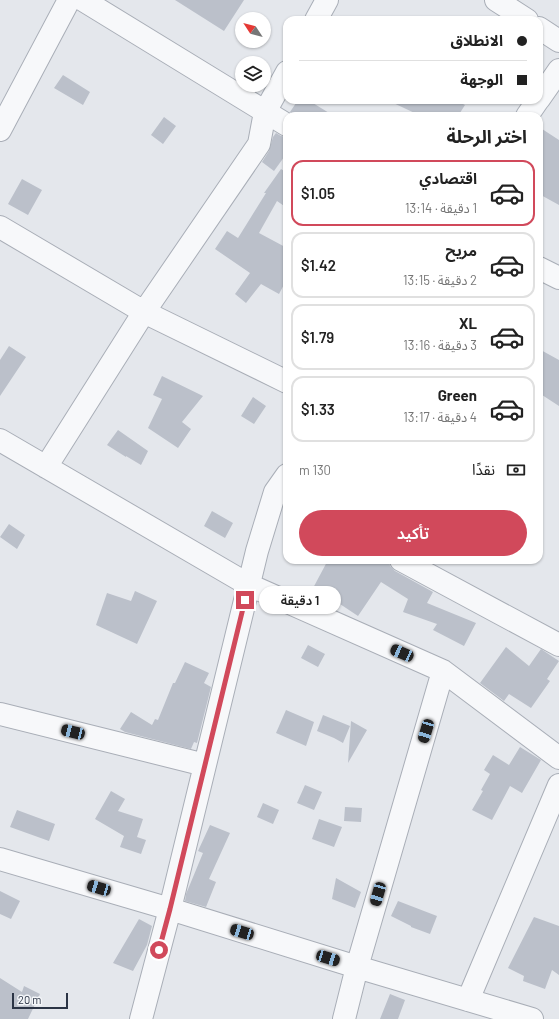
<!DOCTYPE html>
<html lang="ar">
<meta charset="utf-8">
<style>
body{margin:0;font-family:Barlow,"Noto Sans Arabic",sans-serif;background:#f2f2f2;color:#222;direction:rtl;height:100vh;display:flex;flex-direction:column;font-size:15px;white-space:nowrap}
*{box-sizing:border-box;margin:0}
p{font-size:13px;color:#767676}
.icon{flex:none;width:22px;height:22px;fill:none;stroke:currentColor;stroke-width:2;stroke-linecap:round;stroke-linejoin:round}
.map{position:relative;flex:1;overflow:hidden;direction:ltr}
.details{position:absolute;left:283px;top:112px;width:260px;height:452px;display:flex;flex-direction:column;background:#fff;border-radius:12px;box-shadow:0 1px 3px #0004;direction:rtl}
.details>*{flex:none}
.guide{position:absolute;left:283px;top:16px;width:260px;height:88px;border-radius:12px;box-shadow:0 1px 3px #0004;direction:rtl;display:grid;align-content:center;height:88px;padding:0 16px;background:#fff}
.needle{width:26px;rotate:306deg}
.fabs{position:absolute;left:235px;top:12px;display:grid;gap:8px}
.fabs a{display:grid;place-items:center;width:36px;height:36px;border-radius:50%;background:#fff;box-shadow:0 1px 3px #0004;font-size:20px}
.scale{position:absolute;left:12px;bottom:10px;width:56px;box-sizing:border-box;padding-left:4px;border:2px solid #2b3445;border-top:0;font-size:11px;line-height:14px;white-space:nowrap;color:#2b3445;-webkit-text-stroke:3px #f4f6f9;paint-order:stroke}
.end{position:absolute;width:18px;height:18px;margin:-9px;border:5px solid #d1495b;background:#fff;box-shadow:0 0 0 2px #fff}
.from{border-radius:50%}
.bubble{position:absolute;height:28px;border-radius:14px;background:#fff;box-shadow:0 1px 3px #0004;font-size:13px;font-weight:600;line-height:28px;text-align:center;direction:rtl}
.car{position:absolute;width:12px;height:24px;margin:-12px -6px;border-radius:5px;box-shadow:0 0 3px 1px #0007;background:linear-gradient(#222 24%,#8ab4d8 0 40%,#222 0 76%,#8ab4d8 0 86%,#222 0)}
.guide b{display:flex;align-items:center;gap:14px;height:38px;font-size:15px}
.guide b+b{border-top:1px solid #e0e0e0}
.guide i{width:10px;height:10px;background:#222}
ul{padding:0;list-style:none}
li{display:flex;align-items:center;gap:12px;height:66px;margin:0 8px 6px;padding:0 8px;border:2px solid #e0e0e0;border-radius:12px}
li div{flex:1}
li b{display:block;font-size:15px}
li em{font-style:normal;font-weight:600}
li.selected{border-color:#d1495b}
li>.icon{width:36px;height:36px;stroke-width:1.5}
h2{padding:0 16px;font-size:18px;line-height:48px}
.pay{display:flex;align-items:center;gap:10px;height:44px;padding:0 16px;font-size:15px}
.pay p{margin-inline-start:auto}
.button{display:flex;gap:8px;margin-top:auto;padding:8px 16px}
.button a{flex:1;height:46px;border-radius:24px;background:#d1495b;color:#fff;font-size:16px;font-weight:600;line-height:46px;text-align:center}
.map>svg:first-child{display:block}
</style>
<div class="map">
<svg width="559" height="1019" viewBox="0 0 559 1019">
<rect width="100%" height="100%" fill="#e4e7ec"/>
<path fill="#bbc0ca" d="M175,0h69l-20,31z
M63,75l27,17 -7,13 -29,-17z
M298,100h10l26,16h-39l-5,-4z
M387,100h68l10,5 -7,11h-37z
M164,117l12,9 -13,18 -12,-9z
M539,127l20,13v65l-20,-11z
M276,133l5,3 6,1v16l-13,18 -12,-9 7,-11 4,-14z
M281,169l6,4v35l-10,-7 -18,32 28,15v31l-8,15 -18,-10 -15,19 -11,-9 15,-21 -35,-24 12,-18 11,7 28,-45h-2z
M22,179l20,11 -14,25 -20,-11z
M9,346l17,11 -26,39v-36z
M539,349l20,11v46l-20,-13z
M162,376l41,20 -21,26 9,7 -13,19 -30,-20 14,-29 -9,-4z
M253,397l13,9 -12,18 -13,-8z
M118,430l30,21 -7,14 -15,-9v1l-19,-12z
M212,511l21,12 -8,15 -21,-12z
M9,524l16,11 -8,14 -17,-12z
M328,560h61l1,6 5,5 38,21 -6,11 49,20 -12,23 -31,-16 4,-6 -34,-12 5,-13 -27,-17 -23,34 -18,-12 -28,-14z
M135,591l22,10 -20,43 -41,-19 11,-32 24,8z
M308,645l17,9 -7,13 -17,-9z
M506,647l23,19 12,-17 18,12 -12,18 3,2 -19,27 -22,-14 -5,7 -24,-18z
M185,662l24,11 -5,10 7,4 -14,56 -3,-1 -3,7 -66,-17 -5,-3 11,-17 21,13 3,-6 3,1 15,-37h2z
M286,710l28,12 -8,24 -30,-13z
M323,715l27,11 -7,17 -9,-5 -17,-7z
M351,721l16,9 -19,33z
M520,747l21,13 -19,33 -12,-7 -18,34 -20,-10 11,-19 -2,-1 9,-16 -6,-4 9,-15 16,10z
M305,785l17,7 -8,18 -17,-7z
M111,791l14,8 -7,12 25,8 -6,18 9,3 -5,14 -21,-7 4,-11 -29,-17z
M263,803l16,7 -6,14 -16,-7z
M345,807l17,1 -1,14 -17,-1z
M17,810l38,14 -6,17 -39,-14z
M319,819l23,8 -8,20 -22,-8z
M210,825l20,8 -21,46 7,3 -10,25 -21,-6 1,-7 17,-41 -5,-2z
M336,878l25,14 -6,16 -23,-9z
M0,891l20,10 -9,18 -11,-5z
M398,901l39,15 -7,18 -19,-7v-1l-20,-10z
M534,917l25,9v49l-7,-5 -7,19 -22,-8 1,-5 -16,-8z
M139,919l13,7 -5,19 -14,26 -20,-8z
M0,978l22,14 2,-6 16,8 -12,25h-28z
M390,994l15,6 -7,19h-18z"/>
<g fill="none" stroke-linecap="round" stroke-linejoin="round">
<g stroke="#a9aeb7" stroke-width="24">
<path id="minor" d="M83,0l204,125
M496,0l31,20
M316,20l11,-20
M539,28l20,13
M539,99l20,-29
M527,116l11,-16
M0,130l69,-130
M0,227l144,85 143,70
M539,268l20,10
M0,440l249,145 194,86 116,87
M46,467l98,-155 115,-168 6,-32 22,-40
M401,560l158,85
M0,714l205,51
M0,859l170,50 187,58 175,52
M468,1000l91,-215
M141,1019l29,-110 87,-358 18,-59 12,-17
M344,1019l13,-52 86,-296"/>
</g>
<use href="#minor" stroke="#f7f8fa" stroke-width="22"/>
</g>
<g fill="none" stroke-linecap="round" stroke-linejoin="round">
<path stroke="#d1495b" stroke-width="5" d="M159,950l11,-41 75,-309"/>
</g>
</svg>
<div class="fabs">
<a><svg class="needle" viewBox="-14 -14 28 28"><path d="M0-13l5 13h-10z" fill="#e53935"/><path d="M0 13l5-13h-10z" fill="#767676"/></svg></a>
<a><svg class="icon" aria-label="layers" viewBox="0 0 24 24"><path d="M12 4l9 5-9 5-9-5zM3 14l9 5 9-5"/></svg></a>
</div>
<div class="scale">20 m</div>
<i class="end from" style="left:159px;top:950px"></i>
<i class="end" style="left:245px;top:600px"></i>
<div class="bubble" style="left:259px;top:586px;width:82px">1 دقيقة</div>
<i class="car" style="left:402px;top:653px;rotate:294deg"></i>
<i class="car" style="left:426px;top:731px;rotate:197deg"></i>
<i class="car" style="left:73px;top:732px;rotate:284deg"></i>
<i class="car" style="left:99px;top:888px;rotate:286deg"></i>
<i class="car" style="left:378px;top:894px;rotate:196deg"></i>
<i class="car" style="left:242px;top:932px;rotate:287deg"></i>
<i class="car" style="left:328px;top:958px;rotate:107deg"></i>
<div class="guide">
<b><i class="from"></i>الانطلاق</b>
<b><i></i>الوجهة</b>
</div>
<section class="details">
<h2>اختر الرحلة</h2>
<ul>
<li class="selected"><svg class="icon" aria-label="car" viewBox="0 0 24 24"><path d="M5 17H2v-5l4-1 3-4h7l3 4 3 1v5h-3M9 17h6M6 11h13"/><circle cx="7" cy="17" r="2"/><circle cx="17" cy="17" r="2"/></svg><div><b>اقتصادي</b><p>1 دقيقة · 13:14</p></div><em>$1.05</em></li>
<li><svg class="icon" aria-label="car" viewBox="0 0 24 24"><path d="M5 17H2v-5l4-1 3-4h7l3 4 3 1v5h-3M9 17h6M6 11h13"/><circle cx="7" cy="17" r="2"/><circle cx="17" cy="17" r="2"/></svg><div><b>مريح</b><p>2 دقيقة · 13:15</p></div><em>$1.42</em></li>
<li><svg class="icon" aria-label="car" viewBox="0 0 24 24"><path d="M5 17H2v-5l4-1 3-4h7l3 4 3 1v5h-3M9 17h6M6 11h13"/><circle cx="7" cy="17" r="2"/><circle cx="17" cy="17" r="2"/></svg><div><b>XL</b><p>3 دقيقة · 13:16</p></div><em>$1.79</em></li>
<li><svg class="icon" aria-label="car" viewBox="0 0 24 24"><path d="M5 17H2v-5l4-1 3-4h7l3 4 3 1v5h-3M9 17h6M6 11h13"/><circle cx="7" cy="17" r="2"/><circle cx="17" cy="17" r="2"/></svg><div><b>Green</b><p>4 دقيقة · 13:17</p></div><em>$1.33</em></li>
</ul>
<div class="pay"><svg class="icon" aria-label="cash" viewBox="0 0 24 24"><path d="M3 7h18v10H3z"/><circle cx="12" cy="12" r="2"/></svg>نقدًا<p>130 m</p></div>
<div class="button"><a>تأكيد</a></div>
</section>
</div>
